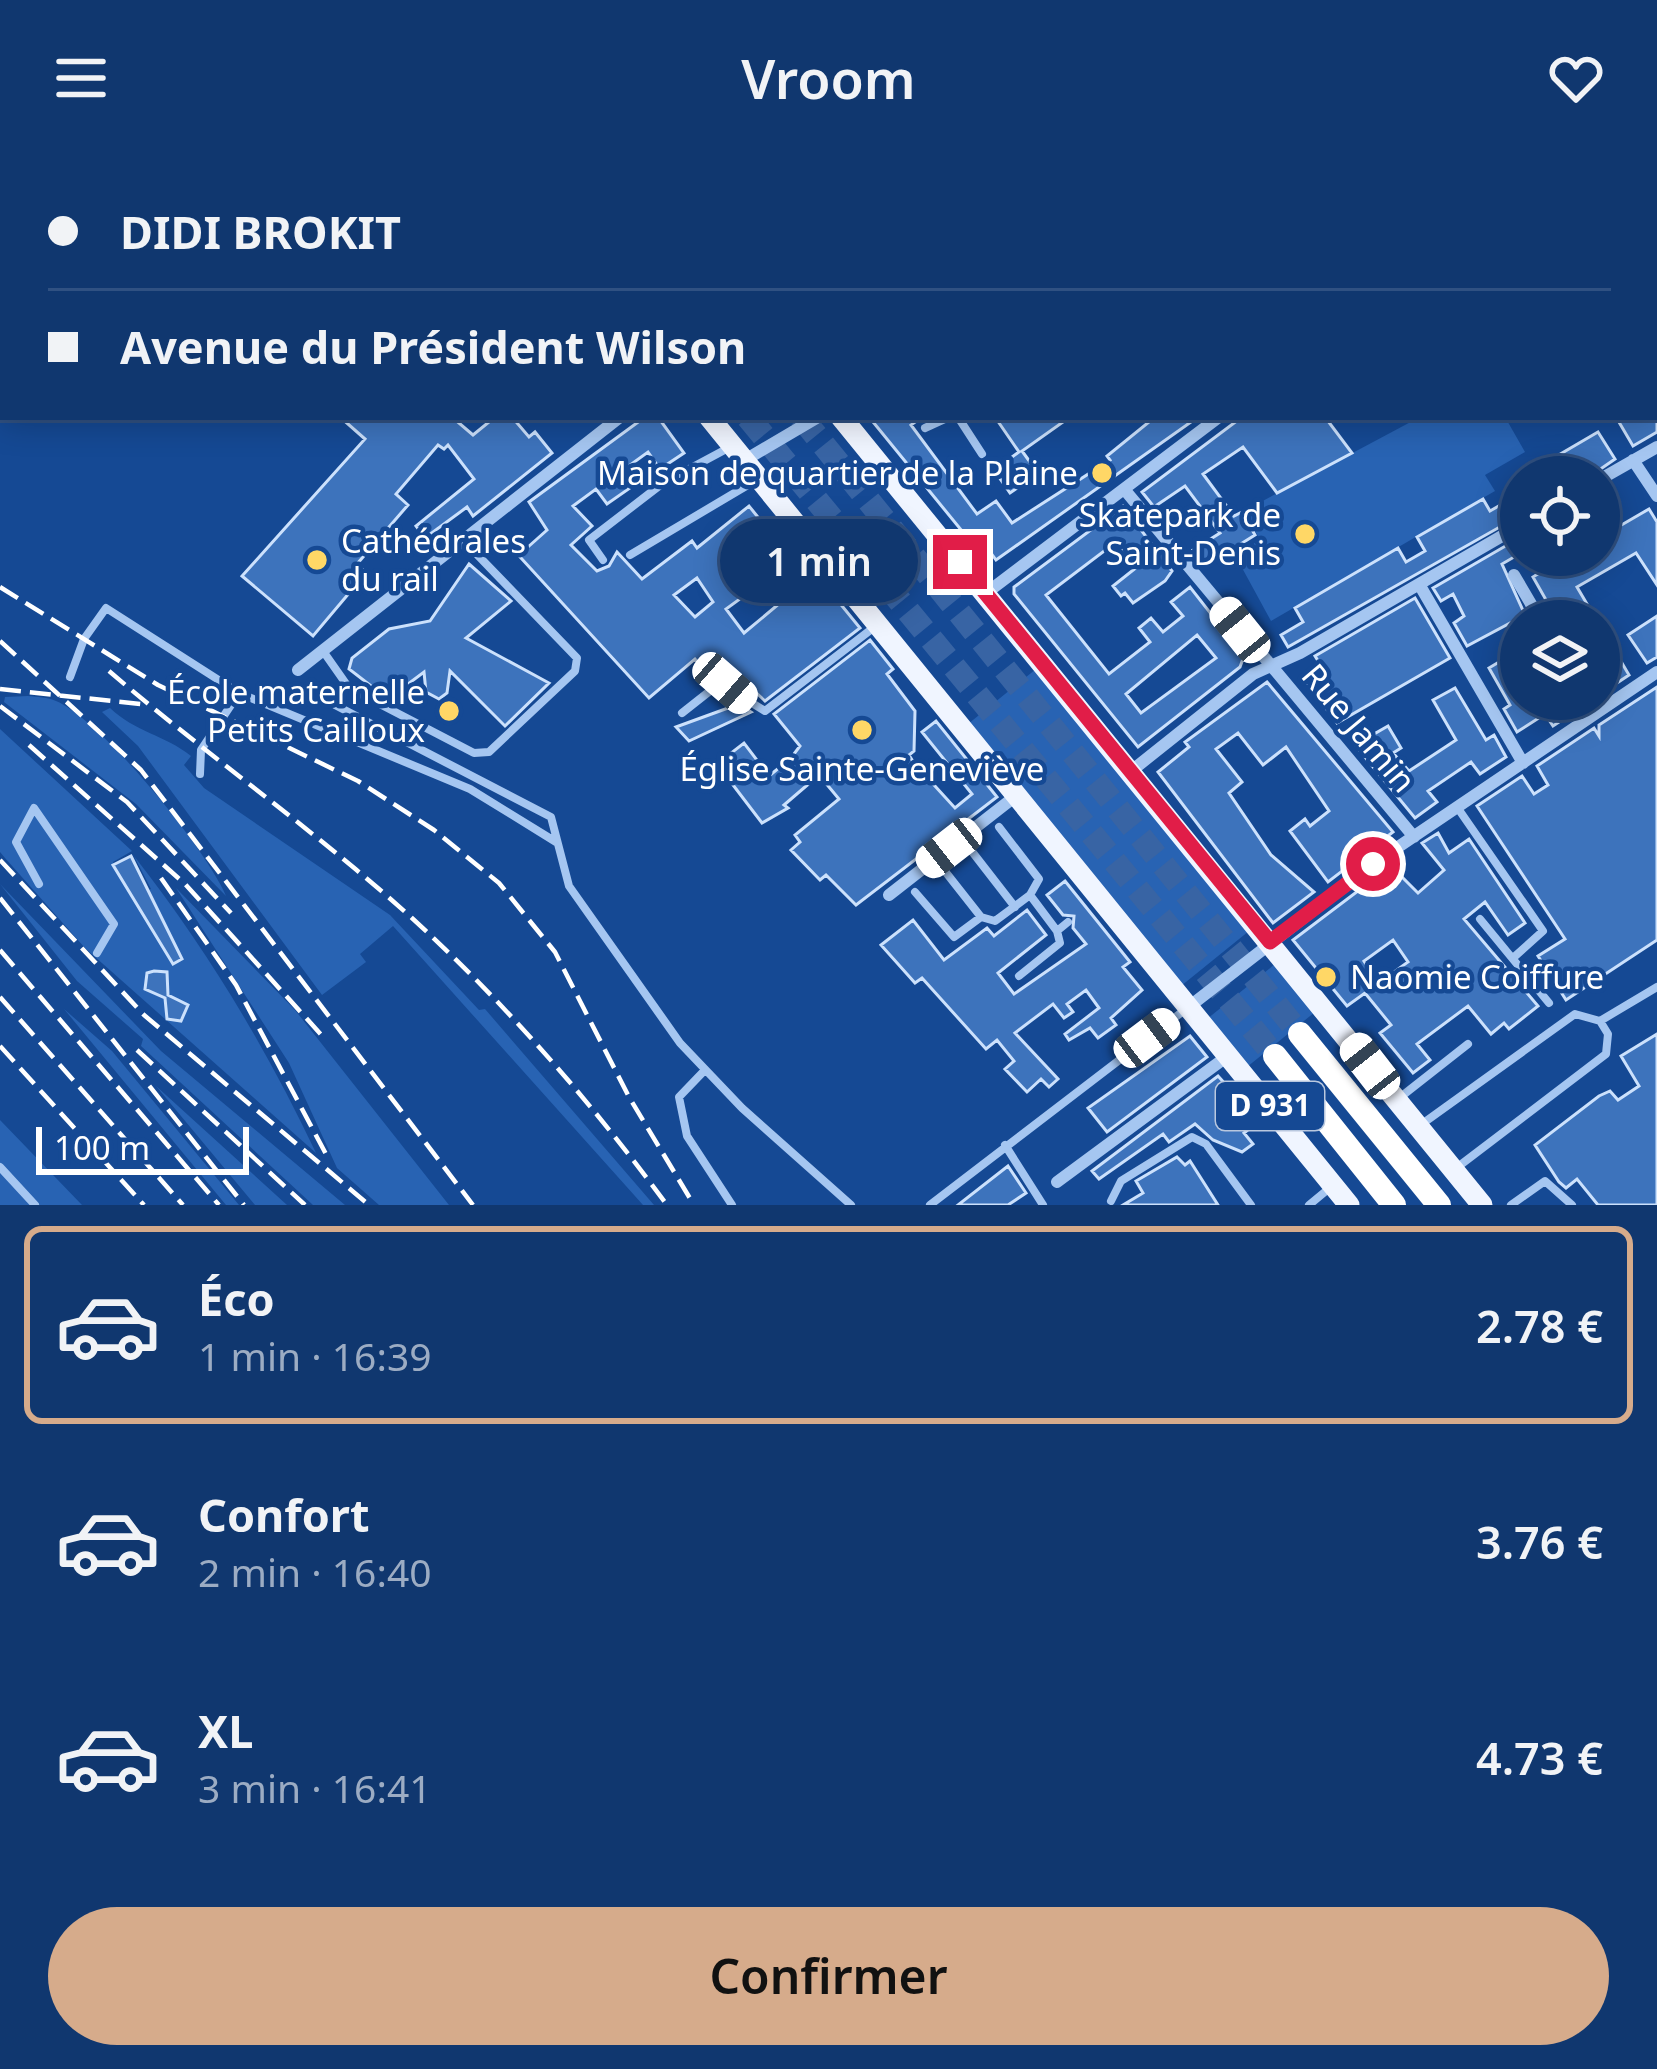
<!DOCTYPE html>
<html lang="fr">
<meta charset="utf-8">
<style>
body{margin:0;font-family:"Noto Sans",sans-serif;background:#193f74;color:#f1f3f6;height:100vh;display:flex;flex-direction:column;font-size:45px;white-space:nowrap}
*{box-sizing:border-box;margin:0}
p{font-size:39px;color:#9cacc3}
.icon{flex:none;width:66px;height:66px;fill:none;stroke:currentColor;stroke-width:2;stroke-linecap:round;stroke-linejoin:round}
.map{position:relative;height:1049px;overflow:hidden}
.sheet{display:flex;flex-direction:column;background:#10376f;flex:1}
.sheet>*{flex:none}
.banner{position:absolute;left:0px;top:0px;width:1659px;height:264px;box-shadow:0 6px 30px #0003,0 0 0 3px #305182;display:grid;align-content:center;height:264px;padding:0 48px;background:#10376f}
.controls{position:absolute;left:1500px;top:300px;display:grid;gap:24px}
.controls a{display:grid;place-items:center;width:120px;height:120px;border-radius:50%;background:#10376f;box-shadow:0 6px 30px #0003,0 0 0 3px #305182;font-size:60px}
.scale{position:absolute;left:36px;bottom:30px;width:213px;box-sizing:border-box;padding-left:12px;border:6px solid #fff;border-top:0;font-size:33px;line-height:42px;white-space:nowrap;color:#fff;-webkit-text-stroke:9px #154994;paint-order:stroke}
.end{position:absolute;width:54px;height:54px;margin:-27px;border:15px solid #e11d48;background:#fff;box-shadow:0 0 0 6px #fff}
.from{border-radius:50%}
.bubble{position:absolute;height:84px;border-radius:42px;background:#10376f;box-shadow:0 6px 30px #0003,0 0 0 3px #305182;font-size:39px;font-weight:600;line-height:84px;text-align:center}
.car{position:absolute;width:36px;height:72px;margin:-36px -18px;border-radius:15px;box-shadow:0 0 9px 3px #0007;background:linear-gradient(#fff 24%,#345 0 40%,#fff 0 76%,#345 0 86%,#fff 0)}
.banner b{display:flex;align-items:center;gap:42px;height:114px;font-size:45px}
.banner b+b{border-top:3px solid #305182}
.banner i{width:30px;height:30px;background:#f1f3f6}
ul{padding:21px 0 0;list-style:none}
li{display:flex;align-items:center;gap:36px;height:198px;margin:0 24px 18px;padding:0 24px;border:6px solid transparent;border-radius:18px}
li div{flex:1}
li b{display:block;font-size:45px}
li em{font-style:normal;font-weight:600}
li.selected{border-color:#d6ab8b}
li>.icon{width:108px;height:108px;stroke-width:1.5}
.action{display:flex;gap:24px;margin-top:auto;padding:24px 48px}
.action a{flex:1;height:138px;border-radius:72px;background:#d6ab8b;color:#111;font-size:48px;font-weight:600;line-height:138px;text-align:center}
header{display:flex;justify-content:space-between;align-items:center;height:156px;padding:0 48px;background:#10376f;font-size:54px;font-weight:600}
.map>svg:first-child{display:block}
</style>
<header><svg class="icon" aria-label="menu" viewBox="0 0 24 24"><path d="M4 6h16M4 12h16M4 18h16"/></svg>Vroom<svg class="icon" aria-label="heart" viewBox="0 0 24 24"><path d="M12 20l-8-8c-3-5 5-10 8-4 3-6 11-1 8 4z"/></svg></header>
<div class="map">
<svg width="1657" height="1049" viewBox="0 0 1657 1049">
<rect width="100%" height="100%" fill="#154994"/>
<path fill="#2863b3" d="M1420,261h85l20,35 -40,23 10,16 -224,130 -36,-66 25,-15 -16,-29z
M1036,513l213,262 -68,55 -213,-262z
M28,540c9,1 20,1 28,5 46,19 151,149 170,195l-90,-92 -132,-102 1,-5z
M110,552c25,24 55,27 81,48l-7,9 20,23 186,127 89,95 6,-1 169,196h-11l-250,-279 -33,28 6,8 -44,33 -184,-249 -36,-34z
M0,573l132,122 -19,11 20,35 18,-8 -17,-33c73,93 131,190 182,297l-231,-205 -80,-90 -5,-6z
M0,728l161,167 184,154h-32l-172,-159 2,-7 -66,-58z
M176,732l119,122 154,195h-70l-42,-37 -48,-105z
M1275,808l40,48 -68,55 -40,-48z
M64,853l48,42 127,154h-13z
M156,930l131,119h-32z
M0,964l82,85h-82z"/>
<path fill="#3d73bc" stroke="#cce1fc" stroke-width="3" fill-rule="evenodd" d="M340,261h112l21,18 22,-18h17l17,20 6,-5 17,21 -79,63 -6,-9 -42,31 -9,-12 58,-47 -26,-34 -4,4 -6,-4 -42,49 12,11 -51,59 9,9 -53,63 -71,-60 123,-137z
M645,261h13l26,36 -24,16 -12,-17 -29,21 11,15 -23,16 -11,-15 -23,17 19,20 -21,19 26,26 12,-5 8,-14 25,27 50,-38 5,7 52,-42 20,25 8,-5 83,102 -95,73 -48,-45 -13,13 -9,-10 -46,39 -139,-152 10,-8 8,9 19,-17 -18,-28zM770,421l16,21 -42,35 -18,-24zM697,422l16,24 -18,15 -21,-22z
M869,261h53l-11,8 66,89 19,-13 16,22 98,-63 -3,-4 48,-39h43l-202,143 -5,-7 -7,5z
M995,261h75l-48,34 16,22 -28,20 -16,-23 25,-18z
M1242,261h83l27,36 -75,40 -34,-46 -40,27 31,42 8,-4 13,23 -51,32 -11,-17 27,-17 -35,-47 -31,21 -12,-15z
M1616,261h41v15l-24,14z
M1598,276l17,27 -26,18h-68z
M1521,337v22l-233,132 -7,-12 22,-13 -8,-14 103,-60 8,14 19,-11 -8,-14 66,-38 7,12z
M1123,350l49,65 -7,10 -32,22 -8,-10 -4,3 -8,-10 24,-19 -21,-25 -70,53 63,79 41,-32 -11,-14 12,-10 12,14 20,-16 -12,-14 19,-15 54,69 -4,11 -102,80 -124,-153v-7zM1197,479l19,23 -75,55 -15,-19z
M1649,353l8,13v63l-21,-32 -59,34 20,34h-39l-25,-44 8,-5 -10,-17h68v-17z
M1521,381v16l-19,11 23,51 -58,31 -13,-23 10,-7 -11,-22 -12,7 -8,-13z
M469,408l42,37 -45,37 83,45 -44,43 -55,-55 -3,22 -8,6 -13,-7 -2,-20 -36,27 -39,-30 3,-11 37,-29 41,-8z
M1415,442l35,60 -113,65 -34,-46 17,-13 -5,-8z
M1657,460v41l-10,6 -19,-28z
M1599,468l30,51 -30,20z
M870,484l23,29 -6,5 28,37 -1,40 -5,4 5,8 41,45 17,-14 -50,-62 14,-11 61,76 -141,108 -30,-30 -6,5 -29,-30 9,-8 -5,-7 44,-36 -20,-24 -35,30 4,3 -26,15 -45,-59 27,-21 25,33 22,-18 9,-12 -26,-32z
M1514,497l7,11v35h56l5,8 -29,19 -8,-12 -28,18 -13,-23 6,-4 -21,-37z
M1267,526l126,150 -65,50 -38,-51 15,-12 5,7 19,-15 -43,-64 -23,18 -25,-32 -22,16 26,33 -13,11 42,62 43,37 -41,31 -115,-151 31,-25 -4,-5z
M1657,531v253l-91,60 -28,-44 27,-17 -88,-133 45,-30 12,18 14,-9 -11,-19 57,-38 5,8v-11z
M1455,532l31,52 8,-5 12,22 -26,17 -9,-12 -43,29 9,11 -22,16 -60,-73 33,-19 13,22 -8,5 16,18 47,-31 -23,-40z
M739,548l12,8 -62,29 -13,-14z
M1438,677l11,20 20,-14 56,84 -17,12 -23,-33 -21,17 74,87 -29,23 -5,-6 -13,11 -23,-28 -51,38 13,16 -17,13 -33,-40 11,-8 -26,-32 -18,13 -54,-66 98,-74 27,27 26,-23 -22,-27zM1393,784l15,22 -29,21 -15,-22z
M131,700l51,103 -9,5 -60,-99z
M1065,725l65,81 -7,5 19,23 -31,28 5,7 -18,13 -8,-10 -21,12 -4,-6 34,-26 -13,-18 -19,14 6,8 -9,6 -11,-14 -38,29 43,46 -9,8 -8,-8 -14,13 -22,-23 9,-8 -17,-21 -11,9 -64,-71 -7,5 -34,-38 32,-25 31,40 43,-32 7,8 33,-26 19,25 -48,38 16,21 72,-50 -13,-16 1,-12 -11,-1 -16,-20z
M154,815l13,1 1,23 20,10 -7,16 -14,-2 -2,-21 -20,-9 2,-16z
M1657,878v171h-59l-21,-26 -11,9 -7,-6 -24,-37 64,-49 11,-5 8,9 21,-14 -18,-30z
M1190,880l17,21 -100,75 -19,-24z
M1218,920l41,45 -15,12 9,11 -11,8 -29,-12 -18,-16 -26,18 -6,-8 -64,45 -7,-8z
M1177,1001l8,8 5,-4 28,44h-95l20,-12 -7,-12z
M1008,1010l18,27 -18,12h-50z"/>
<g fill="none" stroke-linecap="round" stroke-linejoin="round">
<path stroke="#3864a4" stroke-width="24" stroke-dasharray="24 12" stroke-linecap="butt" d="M533,0l3,3
M591,0l2,3
M748,261l527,639
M801,261l499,617"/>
<path stroke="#a5c6f1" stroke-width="8" d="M1122,0l2,3
M958,261l24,37
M925,272l24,-11
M630,399l128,-76
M603,404l-14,-20 74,-57 69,-37
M323,495l26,37 125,65 15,-1 86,-81 2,-13 -113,-117
M70,521l14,-38 22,-31 133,85 231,96 86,53
M335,549l216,112 18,69 111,157 62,65 109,97
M682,557l38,-30 45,28 112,-86
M200,618l1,-24 38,-57
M1457,651l86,124 -30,27
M999,671l40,52 -9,16
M970,693l45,58
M944,714l37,47
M39,728l-23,-42 18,-34 80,116 -17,29
M915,736l39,45 27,-20 14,4 35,-26 27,36
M1480,763l69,84
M1019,820l41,-33 -3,-12 11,-9
M1600,865l57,-34
M704,915l-25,26 8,39 45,69
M1398,943l70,-55
M1422,968l153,-110 25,7 8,13 -2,20 -151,115
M1005,989l38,60
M0,1011l35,38
M1111,1045l10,-20 71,-44 14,7 45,61
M930,1049l256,-196
M1309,1049l23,-19
M1511,1049l34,-24 27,24"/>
<path stroke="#a5c6f1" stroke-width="12" d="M269,0l7,3
M1392,0l2,3
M1606,0l2,3
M670,3l4,-3
M1245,3l5,-3
M1621,3l5,-3
M745,304l73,-43
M1633,304l24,36
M1599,324l58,-33
M1124,333l290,348
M1514,419l27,46
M1419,428l104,179
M985,438l234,-177
M298,514l322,-253
M1130,616l123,-98 47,-21 221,-128
M889,739l128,-100
M1190,850l183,-142 284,-192
M1057,1026l172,-127"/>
<path stroke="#f0f5ff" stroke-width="21" d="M501,0l2,3
M634,0l3,3
M709,261l640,788
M841,261l641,788"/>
<path stroke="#fff" stroke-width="24" d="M1300,878l139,171
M1275,900l119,149"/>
<path stroke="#fff" stroke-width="4.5" stroke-dasharray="21 9" stroke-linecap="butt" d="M0,431l158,98 200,96 76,49 65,53 56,69 74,145 65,108
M0,485l141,129 332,435
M109,515c99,85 207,160 304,248 94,86 178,183 254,286
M0,533l149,16
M0,550l127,96 104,111
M29,589l156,139 141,156
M0,704l144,155 225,190
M161,722l75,107 91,171
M0,742l244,307
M0,794l219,255
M0,841l183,208
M0,890l144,159
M137,894l168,155"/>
</g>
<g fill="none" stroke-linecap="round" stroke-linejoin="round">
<path stroke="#e11d48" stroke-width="15" d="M960,406l310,380 103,-78"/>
</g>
<g fill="#ffd766" stroke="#154994" stroke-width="4.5">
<circle cx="1102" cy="317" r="12"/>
<circle cx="1305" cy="378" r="12"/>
<circle cx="317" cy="404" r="12"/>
<circle cx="449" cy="555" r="12"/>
<circle cx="862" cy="574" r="12"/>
<circle cx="1326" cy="821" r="12"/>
</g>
<g text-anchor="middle" stroke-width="9" stroke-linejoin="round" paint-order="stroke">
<rect fill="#154994" stroke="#b9c8df" stroke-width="3" x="1216" y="926" width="108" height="48" rx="9"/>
<g font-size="30" font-weight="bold" fill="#fff">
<text x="1270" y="960">D 931</text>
</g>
<g font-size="33" fill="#fff" stroke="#154994" text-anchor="end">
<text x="1078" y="329">Maison de quartier de la Plaine</text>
<text x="1281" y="371">Skatepark de<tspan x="1281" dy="38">Saint-Denis</tspan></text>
<text x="341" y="397" text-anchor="start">Cathédrales<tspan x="341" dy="38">du rail</tspan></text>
<text x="425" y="548">École maternelle<tspan x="425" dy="38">Petits Cailloux</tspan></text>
<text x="862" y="625" text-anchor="middle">Église Sainte-Geneviève</text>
<text x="1350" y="833" text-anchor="start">Naomie Coiffure</text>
</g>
<g font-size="33" fill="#fff" stroke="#154994">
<text transform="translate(1359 572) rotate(50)" y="12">Rue Jamin</text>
</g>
</g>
</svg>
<div class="controls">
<a><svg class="icon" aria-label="locate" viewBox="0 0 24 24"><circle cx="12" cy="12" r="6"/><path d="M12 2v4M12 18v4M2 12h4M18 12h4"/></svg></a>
<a><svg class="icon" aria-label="layers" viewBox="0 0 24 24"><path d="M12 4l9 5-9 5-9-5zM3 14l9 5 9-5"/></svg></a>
</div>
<div class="scale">100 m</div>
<i class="end from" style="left:1373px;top:708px"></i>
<i class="end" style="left:960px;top:406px"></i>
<div class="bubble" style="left:720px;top:363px;width:198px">1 min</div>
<i class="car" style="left:1240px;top:474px;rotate:321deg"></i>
<i class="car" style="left:725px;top:527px;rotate:131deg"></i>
<i class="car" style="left:949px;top:692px;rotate:232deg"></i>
<i class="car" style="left:1147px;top:882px;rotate:53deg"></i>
<i class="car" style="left:1370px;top:910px;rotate:322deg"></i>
<div class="banner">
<b><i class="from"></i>DIDI BROKIT</b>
<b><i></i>Avenue du Président Wilson</b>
</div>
</div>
<section class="sheet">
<ul>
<li class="selected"><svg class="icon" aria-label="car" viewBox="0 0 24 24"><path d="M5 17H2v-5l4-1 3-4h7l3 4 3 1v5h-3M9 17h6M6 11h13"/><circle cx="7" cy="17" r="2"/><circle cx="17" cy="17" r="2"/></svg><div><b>Éco</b><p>1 min · 16:39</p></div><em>2.78 €</em></li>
<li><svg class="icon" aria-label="car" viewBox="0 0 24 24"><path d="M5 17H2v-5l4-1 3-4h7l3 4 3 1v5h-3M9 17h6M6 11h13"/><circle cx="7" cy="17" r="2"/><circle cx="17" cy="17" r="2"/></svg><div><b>Confort</b><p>2 min · 16:40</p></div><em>3.76 €</em></li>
<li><svg class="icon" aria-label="car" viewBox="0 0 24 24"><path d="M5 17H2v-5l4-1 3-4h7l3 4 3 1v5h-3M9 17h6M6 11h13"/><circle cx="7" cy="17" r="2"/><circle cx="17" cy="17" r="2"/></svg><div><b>XL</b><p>3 min · 16:41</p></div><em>4.73 €</em></li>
</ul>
<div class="action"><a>Confirmer</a></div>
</section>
